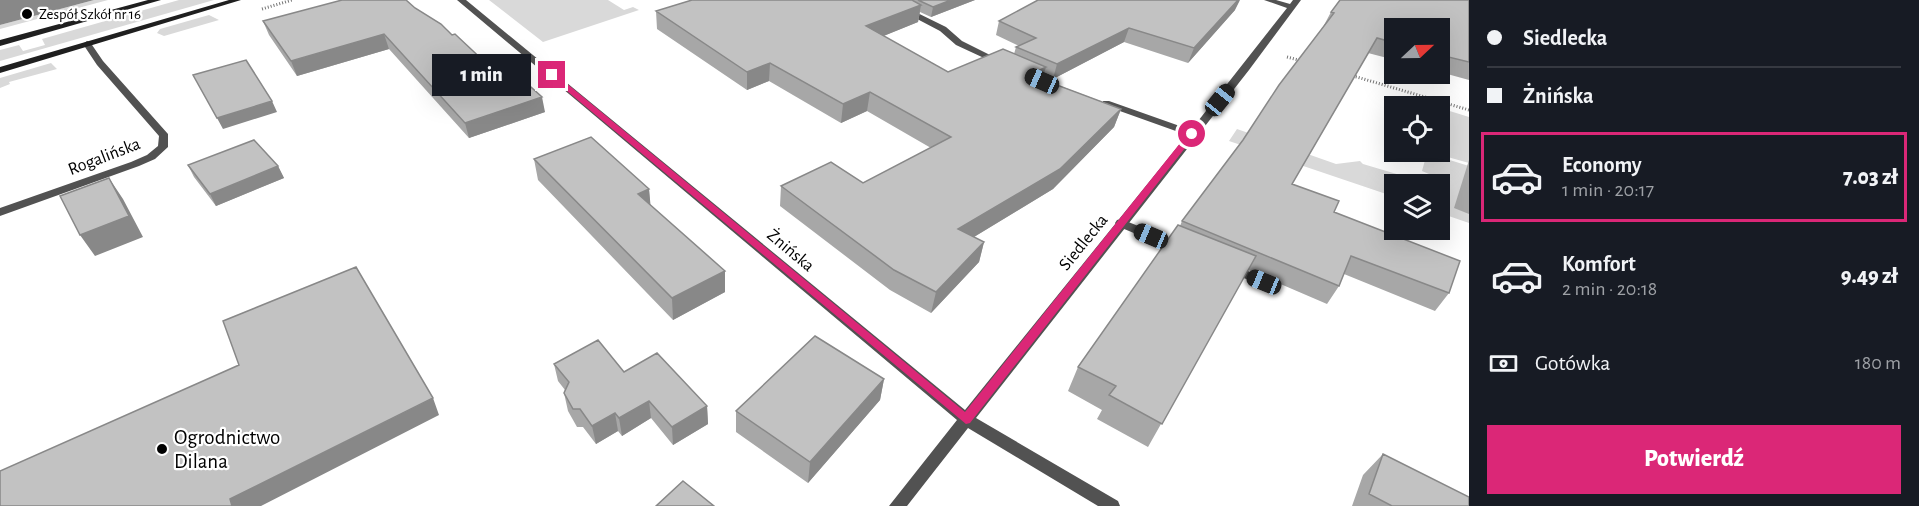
<!DOCTYPE html>
<html lang="pl">
<meta charset="utf-8">
<style>
body{margin:0;font-family:"Alegreya Sans",sans-serif;background:#20242c;color:#f1f3f6;height:100vh;display:flex;flex-direction:column;font-size:22px;white-space:nowrap}
*{box-sizing:border-box;margin:0}
p{font-size:20px;color:#9ea1a6}
.icon{flex:none;width:33px;height:33px;fill:none;stroke:currentColor;stroke-width:2;stroke-linecap:round;stroke-linejoin:round}
.map{position:relative;flex:1;overflow:hidden}
.side{display:flex;flex-direction:column;background:#171b24;width:450px}
.side>*{flex:none}
.banner{display:grid;align-content:center;height:132px;padding:0 18px;background:#171b24}
.needle{width:39px;rotate:68deg}
.fabs{position:absolute;left:1384px;top:18px;display:grid;gap:12px}
.fabs a{display:grid;place-items:center;width:66px;height:66px;border-radius:0px;background:#171b24;box-shadow:0 6px 24px #0002;font-size:30px}
.end{position:absolute;width:27px;height:27px;margin:-14px;border:8px solid #db2777;background:#fff;box-shadow:0 0 0 3px #fff}
.from{border-radius:50%}
.bubble{position:absolute;height:42px;border-radius:0px;background:#171b24;box-shadow:0 6px 24px #0002;font-size:20px;font-weight:800;line-height:42px;text-align:center}
.car{position:absolute;width:18px;height:36px;margin:-18px -9px;border-radius:8px;box-shadow:0 0 4px 2px #0007;background:linear-gradient(#222 24%,#8ab4d8 0 40%,#222 0 76%,#8ab4d8 0 86%,#222 0)}
.banner b{display:flex;align-items:center;gap:21px;height:57px;font-size:22px}
.banner b+b{border-top:2px solid #363941}
.banner i{width:15px;height:15px;background:#f1f3f6}
ul{padding:0;list-style:none}
li{display:flex;align-items:center;gap:18px;height:90px;margin:0 12px 9px;padding:0 6px;border:3px solid transparent;border-radius:0px}
li div{flex:1}
li b{display:block;font-size:22px}
li em{font-style:normal;font-weight:800}
li.current{border-color:#db2777}
li>.icon{width:54px;height:54px;stroke-width:1.5}
.pay{display:flex;align-items:center;gap:15px;height:66px;padding:0 18px;font-size:22px}
.pay p{margin-inline-start:auto}
.cta{display:flex;gap:12px;margin-top:auto;padding:12px 18px}
.cta a{flex:1;height:69px;border-radius:0px;background:#db2777;color:#fff;font-size:24px;font-weight:800;line-height:69px;text-align:center}
main{display:flex;flex:1;min-height:0}
.map>svg:first-child{display:block}
</style>
<main>
<div class="map">
<svg width="1469" height="506" viewBox="0 0 1469 506">
<rect width="100%" height="100%" fill="#fff"/>
<path fill="#d9d9d9" d="M94,0h14l-108,29v-4z
M179,0h35l-214,61v-11l19,-5 4,6 22,-6 -3,-6z
M489,0h119l16,10 9,-3 6,3 -96,32z
M209,15l10,5 -55,16 -7,-3 3,-4z
M51,63l6,6 -48,13 1,2 -10,4v-10z
M1440,108l29,9v46l-39,-11h10z
M1237,129l99,35 24,-3 3,3 67,20h-35v13l-166,-56z
M1427,153l42,13v57l-29,-10v-29h-6l2,-7 -14,-6z"/>
<g fill="none" stroke-linecap="round" stroke-linejoin="round">
<path stroke="#747474" stroke-width="3" stroke-dasharray="1 2" stroke-linecap="butt" d="M262,9l30,-9
M1287,57l15,4
M1350,75l119,35"/>
<path fill="#525252" fill-rule="evenodd" d="M1121,219l64,26 2,3 -6,4 -4,-1 -60,-25 -2,-3 2,-3z
M1230,264l38,15 2,3 -6,4 -38,-15 -2,-3z"/>
<path fill="#525252" fill-rule="evenodd" d="M457,0h9l499,410 222,-275 -84,-30v-4h6l82,29 96,-122 -23,-8h12l14,4 3,-4h8l-52,70 -273,348 142,83 2,5h-22l-130,-78 -61,78h-18l68,-86z
M881,0h10l55,27 16,14 42,21 -4,3 -3,-1 -41,-19 -16,-14z
M87,41l3,1 13,19 65,73v13l-13,12 -16,7 -139,50v-8l131,-46 16,-7 11,-9 1,-10 -62,-71 -14,-21z"/>
<path fill="#1f1f1f" fill-rule="evenodd" d="M148,0h13l-161,46v-6z
M229,0h12l-241,73v-6z"/>
</g>
<path fill="#a7a7a7" d="M692,0h283l-44,17 -11,-5 -2,10 -35,14 65,36 66,-18 2,-7 3,-1 -23,-11 3,-14 236,-11 -47,53 -64,-21 -71,37 -10,-4 -1,4 79,30 -7,18 -61,62 -79,48 10,5 -5,20 -48,51 -41,-23 -110,-84 1,-20 82,-3 68,-35 -64,-37 -26,12 -72,-42 -22,9 -90,-61 -1,-18z
M1469,0v80l-29,-8v-44h-45v32l-27,-7 -76,131 157,109 -14,18 -91,-37 -5,12 -12,18 -79,-34 -100,177 -51,-28 5,-9 -34,-19 10,-24 102,-141 2,-5 61,-81 80,-113 8,-15z
M415,8l37,27 93,77 -76,26 -80,-89 -92,27 -28,-41 -6,-14z
M534,159l115,30 1,16 75,87 -52,28 -135,-140z
M1469,160v54l-15,-6z
M188,165l90,1 6,12 -68,28 -22,-29z
M554,364l70,8 83,34 1,18 -35,21 -22,-27 -29,18 -4,-5 -22,13 -13,-17h-6l-9,-16 -4,-18 1,-3 -7,-9z
M884,379l-4,21 -72,83 -72,-51v-21z
M1383,454l86,52h-117l11,-31z"/>
<path fill="#888" d="M0,0h94l-94,25z
M951,0h24l-44,17 2,-10z
M1238,0h2l-5,10 -47,53 6,-15z
M921,5l-3,17 -54,22 2,-18z
M1129,28l-5,14 -71,37 4,-15z
M384,34l5,15 -92,27 -6,-15z
M770,63l-1,18 -22,9v-18z
M1046,67l-6,18 -10,-10z
M870,92l-3,19 -26,12 2,-19z
M542,97l3,15 -76,26 -4,-15z
M272,101l5,11 -54,17 -6,-11z
M1121,109l-7,18 -61,62 -99,60 4,-20z
M278,166l6,12 -68,28 -6,-12z
M109,178l14,21 20,38 -48,19 -15,-21z
M649,189l2,21 -13,-16z
M984,242l-5,20 -48,51 5,-21z
M725,271v21l-52,28 -1,-22z
M884,379l-4,21 -72,83 2,-21z
M433,398l6,17 -178,91h-29l-2,-7z
M649,401l2,17 -29,18 -3,-18z
M707,406l1,18 -35,21 -1,-18z
M615,413l3,18 -22,13 -4,-18z"/>
<path fill="#c2c2c2" stroke="#888" stroke-width="1.5" d="M342,0h64l9,8 26,16 11,11 3,-1 34,32 14,-4 39,35 -77,26 -81,-89 -93,27 -28,-40z
M692,0h220l9,5 -55,21 82,46 55,-23 43,18 -16,8 91,34 -61,60 -102,60 26,13 -48,50 -42,-22 -113,-84 50,-24 32,21 88,-46 -81,-45 -27,12 -73,-41 -23,9 -91,-61z
M918,0h33l-18,7z
M1038,0h200l-44,48 -65,-20 -72,36 -41,-17 20,-9 -37,-17z
M1340,0h129v62l-29,-7v-27h-45v15l-18,-5 -85,146 47,17 -5,11 126,49 -11,32 -98,-37 -12,30 -157,-65 61,-81 36,-55 55,-72 -3,-1z
M246,60l26,41 -55,17 -24,-43z
M591,137l58,52 -11,5 87,77 -53,27 -138,-139z
M254,140l24,26 -68,28 -22,-29z
M109,178l20,38 -49,19 -20,-39z
M1178,225l78,31 -94,168 -53,-29 7,-9 -38,-19z
M356,267l77,131 -203,101 2,7h-232v-35l239,-106 -16,-44z
M815,336l69,43 -74,83 -74,-51z
M598,340l26,32 33,-19 50,53 -35,21 -23,-26 -30,17 -4,-5 -23,13 -12,-17h-7l-9,-16 5,-11 -15,-18z
M1383,454l86,43v9h-77l-23,-12z
M683,481l31,25h-58z"/>
<path fill="#db2777" d="M549,73h5l411,339 224,-280 7,2 -226,289 -4,1 -417,-348z"/>
<g fill="#000" stroke="#fff" stroke-width="2">
<circle cx="27" cy="14" r="6"/>
<circle cx="162" cy="449" r="6"/>
</g>
<g text-anchor="middle" stroke-width="4.5" stroke-linejoin="round" paint-order="stroke">
<g font-size="15" fill="#000" stroke="#fff" text-anchor="start">
<text x="39" y="19">Zespół Szkół nr 16</text>
</g>
<g font-size="18" fill="#000" stroke="#fff">
<text transform="translate(104 156) rotate(-21)" y="6">Rogalińska</text>
<text transform="translate(1083 242) rotate(-51)" y="6">Siedlecka</text>
<text transform="translate(791 250) rotate(40)" y="6">Żnińska</text>
</g>
<g font-size="21" fill="#000" stroke="#fff" text-anchor="start">
<text x="174" y="444">Ogrodnictwo<tspan x="174" dy="24">Dilana</tspan></text>
</g>
</g>
</svg>
<div class="fabs">
<a><svg class="needle" viewBox="-14 -14 28 28"><path d="M0-13l5 13h-10z" fill="#e53935"/><path d="M0 13l5-13h-10z" fill="#9ea1a6"/></svg></a>
<a><svg class="icon" aria-label="locate" viewBox="0 0 24 24"><circle cx="12" cy="12" r="6"/><path d="M12 2v4M12 18v4M2 12h4M18 12h4"/></svg></a>
<a><svg class="icon" aria-label="layers" viewBox="0 0 24 24"><path d="M12 4l9 5-9 5-9-5zM3 14l9 5 9-5"/></svg></a>
</div>
<i class="end from" style="left:1192px;top:134px"></i>
<i class="end" style="left:552px;top:75px"></i>
<div class="bubble" style="left:432px;top:54px;width:99px">1 min</div>
<i class="car" style="left:1042px;top:81px;rotate:294deg"></i>
<i class="car" style="left:1220px;top:100px;rotate:39deg"></i>
<i class="car" style="left:1151px;top:236px;rotate:293deg"></i>
<i class="car" style="left:1264px;top:282px;rotate:292deg"></i>
</div>
<section class="side">
<div class="banner">
<b><i class="from"></i>Siedlecka</b>
<b><i></i>Żnińska</b>
</div>
<ul>
<li class="current"><svg class="icon" aria-label="car" viewBox="0 0 24 24"><path d="M5 17H2v-5l4-1 3-4h7l3 4 3 1v5h-3M9 17h6M6 11h13"/><circle cx="7" cy="17" r="2"/><circle cx="17" cy="17" r="2"/></svg><div><b>Economy</b><p>1 min · 20:17</p></div><em>7.03 zł</em></li>
<li><svg class="icon" aria-label="car" viewBox="0 0 24 24"><path d="M5 17H2v-5l4-1 3-4h7l3 4 3 1v5h-3M9 17h6M6 11h13"/><circle cx="7" cy="17" r="2"/><circle cx="17" cy="17" r="2"/></svg><div><b>Komfort</b><p>2 min · 20:18</p></div><em>9.49 zł</em></li>
</ul>
<div class="pay"><svg class="icon" aria-label="cash" viewBox="0 0 24 24"><path d="M3 7h18v10H3z"/><circle cx="12" cy="12" r="2"/></svg>Gotówka<p>180 m</p></div>
<div class="cta"><a>Potwierdź</a></div>
</section>
</main>
